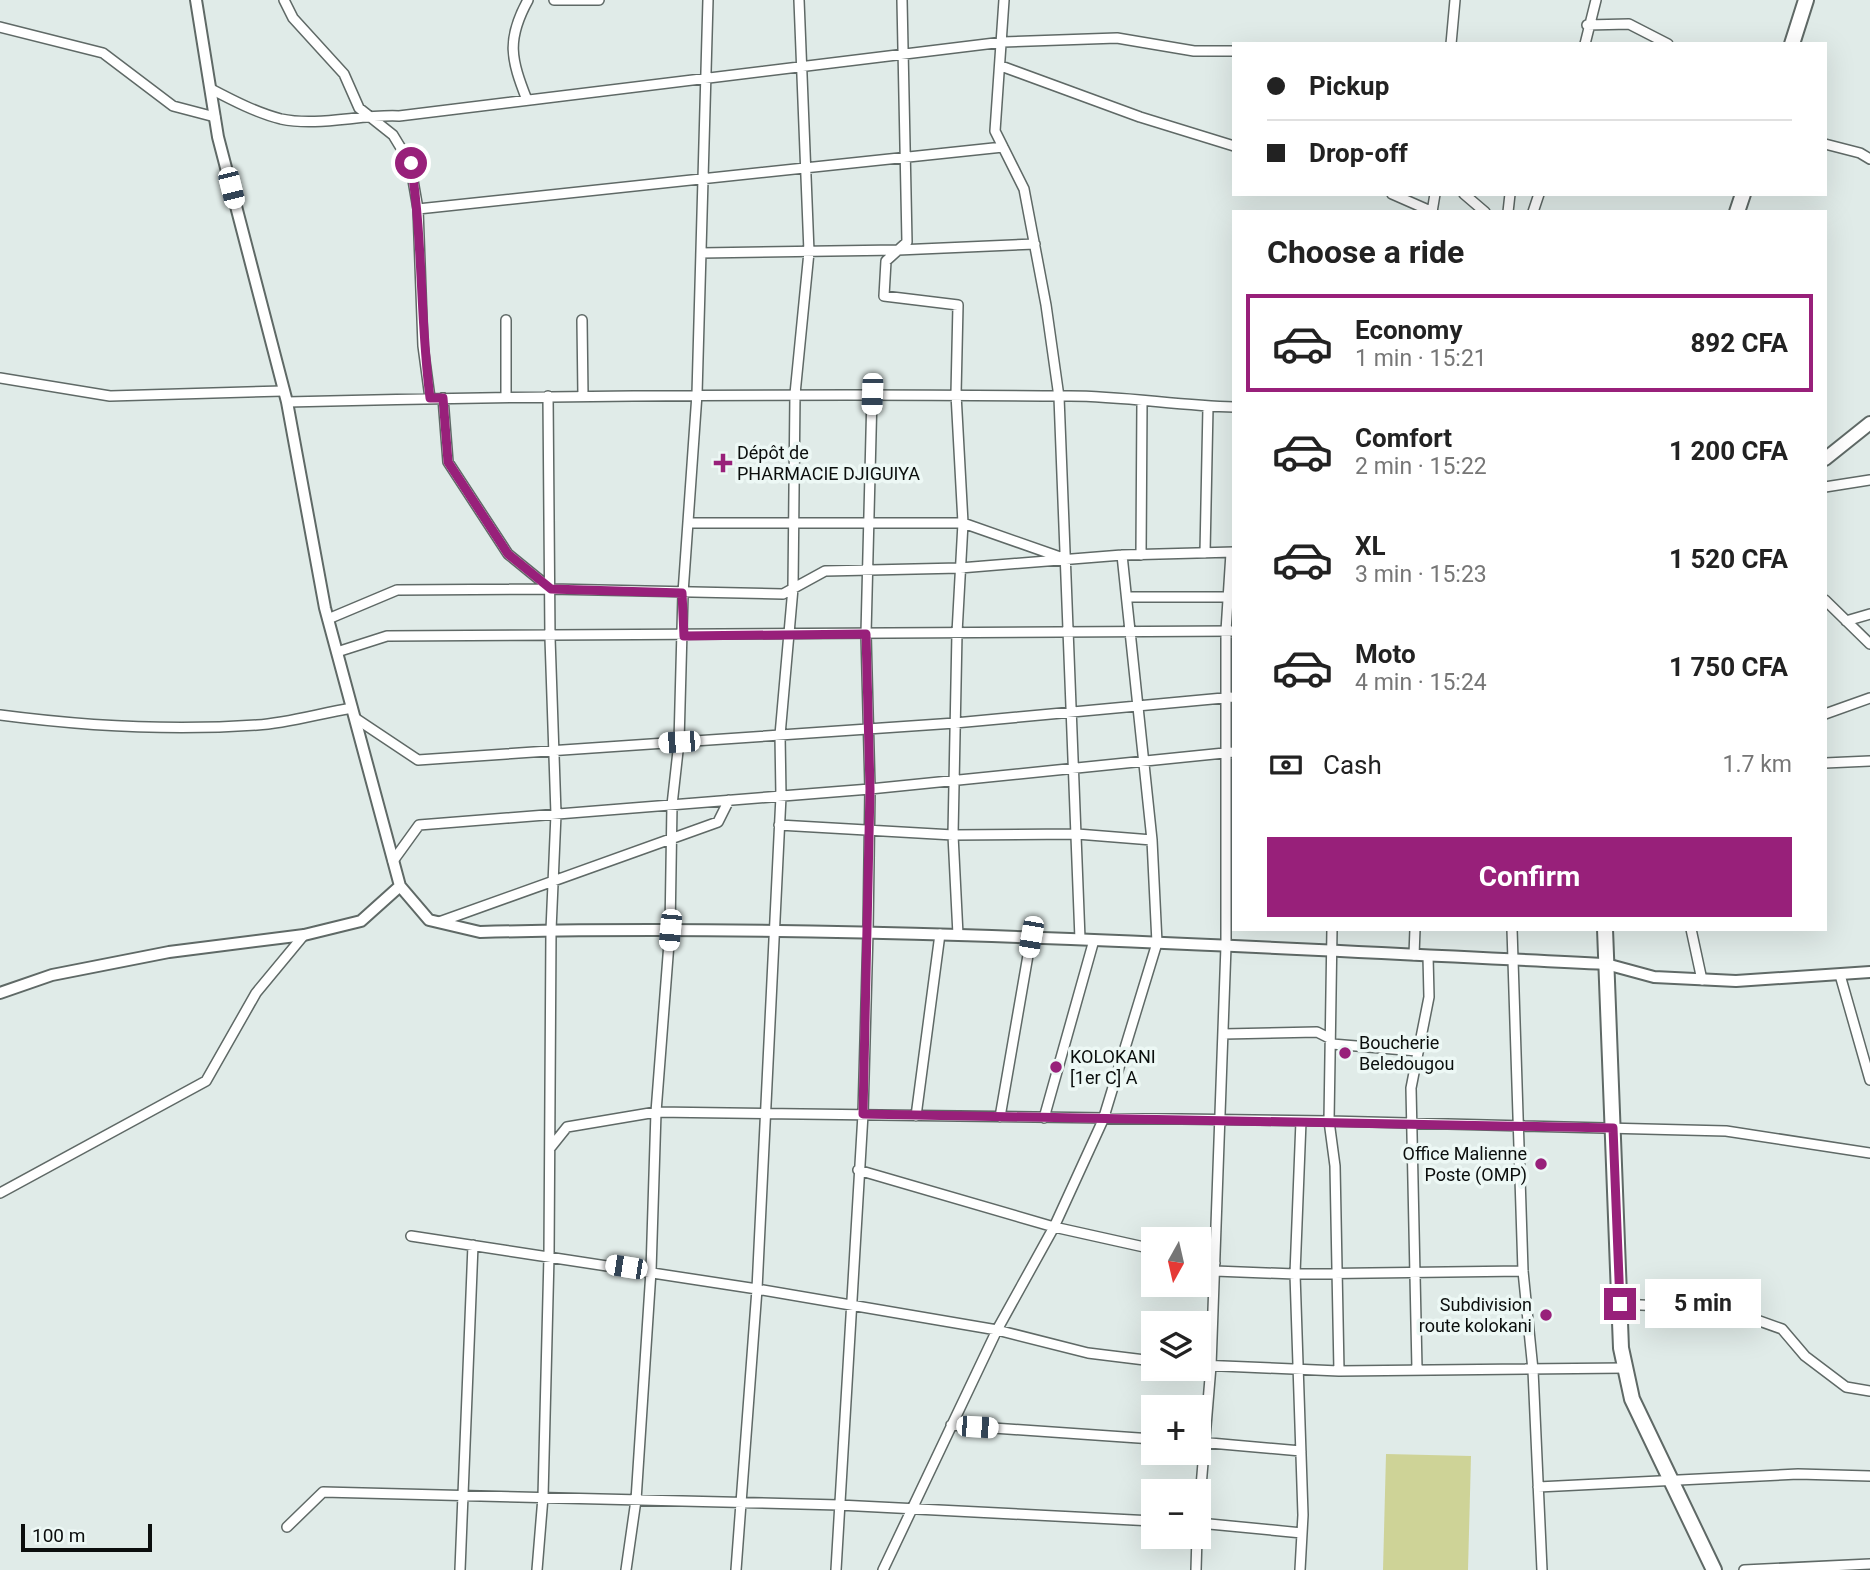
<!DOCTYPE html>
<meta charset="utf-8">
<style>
body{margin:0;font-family:Roboto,sans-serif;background:#f6f6f6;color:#222;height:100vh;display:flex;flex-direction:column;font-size:26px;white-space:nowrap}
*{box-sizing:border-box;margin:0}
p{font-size:23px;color:#767676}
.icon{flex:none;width:38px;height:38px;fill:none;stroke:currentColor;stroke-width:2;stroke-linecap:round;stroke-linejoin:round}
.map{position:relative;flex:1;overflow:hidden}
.panel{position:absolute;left:1232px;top:210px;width:595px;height:721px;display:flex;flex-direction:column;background:#fff;border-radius:0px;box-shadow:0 7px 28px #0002}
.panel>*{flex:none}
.hud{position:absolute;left:1232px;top:42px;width:595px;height:154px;border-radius:0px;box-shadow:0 7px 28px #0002;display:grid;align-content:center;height:154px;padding:0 35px;background:#fff}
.needle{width:46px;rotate:188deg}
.fabs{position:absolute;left:1141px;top:1227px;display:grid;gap:14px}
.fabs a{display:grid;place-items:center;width:70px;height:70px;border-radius:0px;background:#fff;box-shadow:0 7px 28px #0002;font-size:35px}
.scale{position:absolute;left:21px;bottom:18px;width:131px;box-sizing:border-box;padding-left:7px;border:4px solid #0b0e0d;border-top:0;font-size:19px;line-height:24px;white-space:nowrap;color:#0b0e0d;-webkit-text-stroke:5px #edf8f5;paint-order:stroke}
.end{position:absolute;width:32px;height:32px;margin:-16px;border:9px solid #98207a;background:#fff;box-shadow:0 0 0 4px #fff}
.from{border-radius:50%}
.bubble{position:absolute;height:49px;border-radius:0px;background:#fff;box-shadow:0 7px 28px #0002;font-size:23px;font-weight:700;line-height:49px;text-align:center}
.car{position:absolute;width:21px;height:42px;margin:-21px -10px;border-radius:9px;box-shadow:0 0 5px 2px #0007;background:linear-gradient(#fff 24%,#345 0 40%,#fff 0 76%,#345 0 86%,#fff 0)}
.hud b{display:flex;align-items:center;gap:24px;height:66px;font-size:26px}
.hud b+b{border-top:2px solid #e0e0e0}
.hud i{width:18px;height:18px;background:#222}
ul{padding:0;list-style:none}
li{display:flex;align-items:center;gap:21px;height:98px;margin:0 14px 10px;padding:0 21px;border:4px solid transparent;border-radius:0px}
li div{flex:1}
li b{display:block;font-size:26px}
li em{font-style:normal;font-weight:700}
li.active{border-color:#98207a}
li>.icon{width:63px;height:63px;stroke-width:1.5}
h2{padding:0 35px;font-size:32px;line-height:84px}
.pay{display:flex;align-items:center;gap:18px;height:77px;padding:0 35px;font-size:26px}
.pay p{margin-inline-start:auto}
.primary-button{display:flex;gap:14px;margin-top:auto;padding:14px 35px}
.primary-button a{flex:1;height:80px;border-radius:0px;background:#98207a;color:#fff;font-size:28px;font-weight:700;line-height:80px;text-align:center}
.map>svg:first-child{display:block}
</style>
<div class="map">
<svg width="1870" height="1570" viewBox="0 0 1870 1570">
<rect width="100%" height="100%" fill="#e0ebe8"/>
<path fill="#ced397" d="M1386,1454l85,2 -3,114h-85z"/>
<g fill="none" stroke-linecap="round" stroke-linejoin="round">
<g stroke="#5f6966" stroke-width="12">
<path id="minor" d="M284,0l9,18 51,56 15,34 34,27 17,28 8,46 5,137 7,52
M554,0h45
M902,0l5,242 -21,19 -2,35 74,9 -2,89 7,129 -6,110 -4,202 5,100
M1004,0l-9,131 29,58 22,116 13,92 21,542
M1587,25l42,-1 39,20
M0,27l103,26 70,53 42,11
M1451,44l4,-44
M1585,44l11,-44
M1001,66l139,51 94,29
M211,89c21,11 46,24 70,30 37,8 80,-5 118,-3l604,-74 114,-4 77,13h40
M527,100c-16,-41 -21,-60 1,-100
M1825,144l35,9 10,6
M1392,194l41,18
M1464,194l21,18
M418,209l585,-62
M1432,212l3,-18
M1508,212l2,-18
M1533,212l6,-18
M701,253l197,-3 137,-6
M582,320l1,76
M0,378l110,18 173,-5
M506,397v-77
M443,398l5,64 60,92 43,35
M287,402c261,-7 522,-8 783,-6 55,0 109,10 164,11
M1825,487l45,-7
M688,523h275l97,34
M1205,553l3,-146
M1141,555l1,-153
M1127,597h105
M1825,600l45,44
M328,619l69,-29 154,-1 232,5 42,-23 135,-3 162,-13 112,-3
M1846,621l24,-7
M337,652l50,-16 847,-5
M1825,714l45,-16
M0,715c84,11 172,16 257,10 31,-2 64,-12 95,-17
M355,718l63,42 537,-37 279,-26
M1825,763l45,-2
M779,825l174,10 124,-1 75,6
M393,861l26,-36 451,-36 364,-37
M439,922l279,-100 11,-22
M1332,929l-3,192 6,45 4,205
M1512,929l11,342 10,99 9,200
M1691,929l11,51
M1414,955l1,-26
M1840,975l30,105
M1223,1034l94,-2 12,6 3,6 85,7
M916,1116l24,-182
M1000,1117l31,-179
M1044,1118l50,-178
M551,1147l16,-20 89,-15 673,9 397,10 144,22
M858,1170l196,57 99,22
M0,1193l206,-112 50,-88 48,-58
M411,1236l346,53 240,41 91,23 65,8
M1199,1259l16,4
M1215,1271l80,3 228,-3
M1620,1304l106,5 56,20 23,27 41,31 24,4
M1199,1365l140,6 287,-3
M1417,1369l-6,-281 18,-91 -1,-41
M951,1425l202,14
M1199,1442l102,9
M1538,1487l260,-13 72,2
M1199,1511l12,-145 15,-420v-315l5,-78
M1199,1523l103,10
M287,1527l36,-35 516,13 314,16
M460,1570l13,-325
M537,1570l6,-73 6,-241 2,-326 5,-116 -6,-176 -2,-242
M626,1570l10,-70 15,-229 5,-159 14,-182 2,-125 7,-63 4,-149 14,-199 11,-394
M736,1570l21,-281 24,-493 -1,-61 13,-147 2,-194 14,-142 -10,-252
M836,1570l27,-456 5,-183 2,-142 -4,-155 6,-240
M883,1570l114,-240 57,-103 49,-107 54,-177 -5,-103 -30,-285
M1196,1570l1,-34
M1300,1570l3,-55 -8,-241 6,-153
M1744,1570l126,-6"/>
</g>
<g stroke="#5f6966" stroke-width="14">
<path id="tertiary" d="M196,0l22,137 69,265 38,206 75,278 29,34 51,12c376,-9 751,14 1126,32l48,13 82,4 134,-9
M0,993l52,-18 117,-23 135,-17 57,-14 39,-35"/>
</g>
<g stroke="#5f6966" stroke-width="16">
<path id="secondary" d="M1825,459l45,-36"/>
</g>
<g stroke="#5f6966" stroke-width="18">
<path id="trunk" d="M1792,44l14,-44
M1737,212l6,-18
M1605,929l16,419 11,51 82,171"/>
</g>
<use href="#minor" stroke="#fff" stroke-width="9"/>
<use href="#tertiary" stroke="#fff" stroke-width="10"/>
<use href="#secondary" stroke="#fff" stroke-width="12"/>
<use href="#trunk" stroke="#fff" stroke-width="14"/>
</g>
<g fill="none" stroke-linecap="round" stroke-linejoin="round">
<path stroke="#98207a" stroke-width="9" d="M411,163c12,78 9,157 19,235h13l5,64 60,92 43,35 131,4 2,43 182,-2 4,155 -7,325 750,14 7,176"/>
</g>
<g fill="#98207a" stroke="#edf8f5" stroke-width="2.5">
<path d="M719.5 452.5h7v7h7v7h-7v7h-7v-7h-7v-7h7z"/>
<circle cx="1345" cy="1053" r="7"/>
<circle cx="1056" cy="1067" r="7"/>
<circle cx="1541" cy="1164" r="7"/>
<circle cx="1546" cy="1315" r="7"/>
</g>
<g text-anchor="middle" stroke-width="7" stroke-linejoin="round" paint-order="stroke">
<g font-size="18" fill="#0b0e0d" stroke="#edf8f5" text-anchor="start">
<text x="737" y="459">Dépôt de<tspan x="737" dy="21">PHARMACIE DJIGUIYA</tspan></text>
<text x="1359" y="1049">Boucherie<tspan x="1359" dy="21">Beledougou</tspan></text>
<text x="1070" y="1063">KOLOKANI<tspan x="1070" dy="21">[1er C] A</tspan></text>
<text x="1527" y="1160" text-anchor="end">Office Malienne<tspan x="1527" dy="21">Poste (OMP)</tspan></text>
<text x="1532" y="1311" text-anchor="end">Subdivision<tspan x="1532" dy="21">route kolokani</tspan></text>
</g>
</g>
</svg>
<div class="fabs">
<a><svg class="needle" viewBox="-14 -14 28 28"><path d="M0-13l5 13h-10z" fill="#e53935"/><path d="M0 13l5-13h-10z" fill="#767676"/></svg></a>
<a><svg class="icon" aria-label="layers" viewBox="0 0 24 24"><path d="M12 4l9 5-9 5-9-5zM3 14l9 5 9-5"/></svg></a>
<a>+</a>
<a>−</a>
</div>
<div class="scale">100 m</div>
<i class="end from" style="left:411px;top:163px"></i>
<i class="end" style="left:1620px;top:1304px"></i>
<div class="bubble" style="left:1645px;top:1279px;width:116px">5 min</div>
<i class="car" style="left:231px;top:188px;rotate:166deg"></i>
<i class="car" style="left:872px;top:394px;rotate:182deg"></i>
<i class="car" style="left:679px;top:742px;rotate:266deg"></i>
<i class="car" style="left:670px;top:930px;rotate:185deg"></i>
<i class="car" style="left:1031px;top:937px;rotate:190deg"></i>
<i class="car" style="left:626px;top:1267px;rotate:279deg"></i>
<i class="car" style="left:977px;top:1427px;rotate:94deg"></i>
<div class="hud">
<b><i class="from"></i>Pickup</b>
<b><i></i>Drop-off</b>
</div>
<section class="panel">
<h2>Choose a ride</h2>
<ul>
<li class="active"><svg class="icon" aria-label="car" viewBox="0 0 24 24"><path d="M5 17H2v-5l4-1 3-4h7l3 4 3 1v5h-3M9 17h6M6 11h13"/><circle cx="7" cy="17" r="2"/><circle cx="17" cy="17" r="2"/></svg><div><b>Economy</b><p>1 min · 15:21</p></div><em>892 CFA</em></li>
<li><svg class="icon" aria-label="car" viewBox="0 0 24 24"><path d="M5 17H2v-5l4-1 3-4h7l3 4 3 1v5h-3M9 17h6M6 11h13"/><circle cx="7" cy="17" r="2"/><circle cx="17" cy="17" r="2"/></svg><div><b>Comfort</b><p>2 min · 15:22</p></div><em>1 200 CFA</em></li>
<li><svg class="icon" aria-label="car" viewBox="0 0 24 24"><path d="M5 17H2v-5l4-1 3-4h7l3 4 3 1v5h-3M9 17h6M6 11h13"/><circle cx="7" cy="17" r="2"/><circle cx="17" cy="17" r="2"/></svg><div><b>XL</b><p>3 min · 15:23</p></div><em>1 520 CFA</em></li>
<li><svg class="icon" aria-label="car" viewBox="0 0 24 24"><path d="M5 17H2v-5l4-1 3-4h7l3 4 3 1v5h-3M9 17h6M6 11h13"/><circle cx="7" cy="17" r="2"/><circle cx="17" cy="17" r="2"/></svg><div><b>Moto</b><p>4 min · 15:24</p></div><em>1 750 CFA</em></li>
</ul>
<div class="pay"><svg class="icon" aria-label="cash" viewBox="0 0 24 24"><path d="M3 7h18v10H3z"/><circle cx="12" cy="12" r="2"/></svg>Cash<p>1.7 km</p></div>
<div class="primary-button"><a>Confirm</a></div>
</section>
</div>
